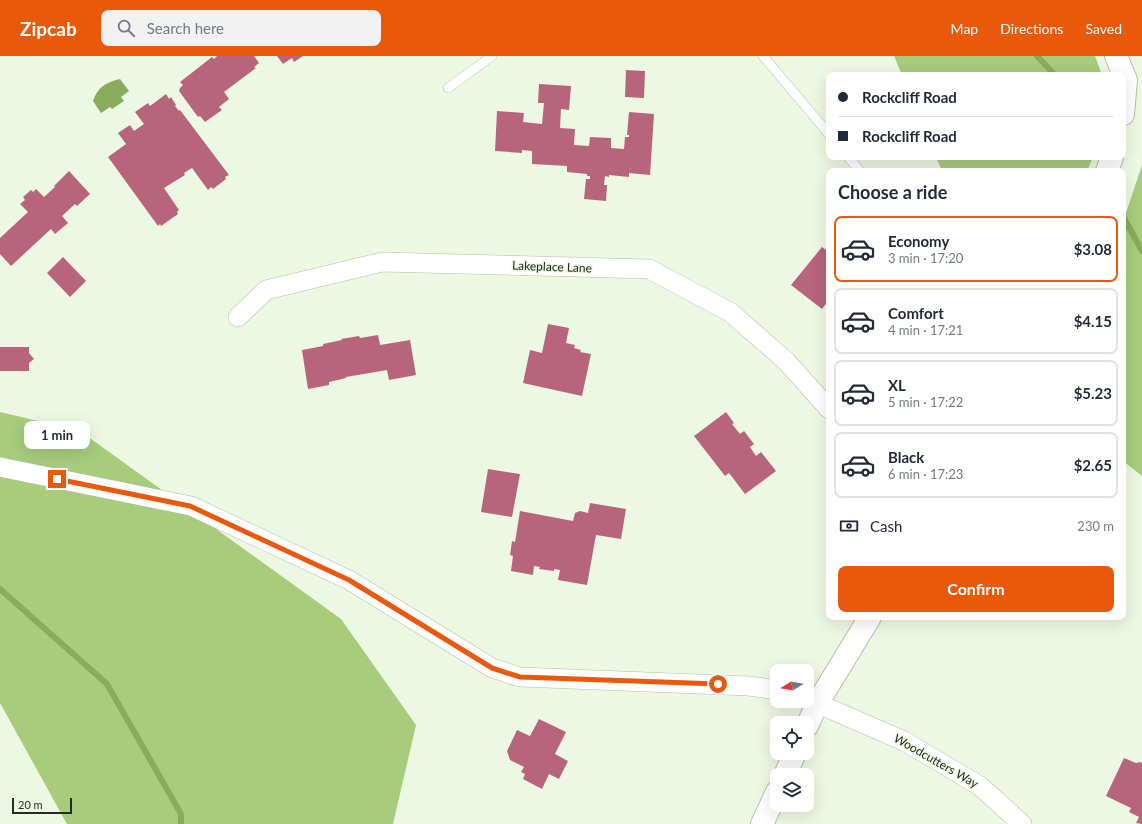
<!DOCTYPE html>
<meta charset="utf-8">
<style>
body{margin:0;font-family:Lato,sans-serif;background:#f2f2f3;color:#1f2937;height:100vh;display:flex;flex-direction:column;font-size:15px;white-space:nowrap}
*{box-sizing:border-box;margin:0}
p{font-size:13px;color:#747a83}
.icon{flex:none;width:22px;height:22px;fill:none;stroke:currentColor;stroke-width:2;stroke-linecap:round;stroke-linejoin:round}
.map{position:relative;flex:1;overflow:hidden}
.panel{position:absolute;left:826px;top:112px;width:300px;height:452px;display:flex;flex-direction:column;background:#fff;border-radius:8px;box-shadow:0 4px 16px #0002}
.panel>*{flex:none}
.banner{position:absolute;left:826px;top:16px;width:300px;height:88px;border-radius:8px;box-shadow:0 4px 16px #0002;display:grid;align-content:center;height:88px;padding:0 12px;background:#fff}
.needle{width:26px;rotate:259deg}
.buttons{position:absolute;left:770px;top:608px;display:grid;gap:8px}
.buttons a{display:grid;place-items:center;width:44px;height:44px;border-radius:8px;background:#fff;box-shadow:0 4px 16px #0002;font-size:20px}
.scale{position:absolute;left:12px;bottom:10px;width:60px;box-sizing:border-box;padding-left:4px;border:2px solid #262a22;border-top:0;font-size:11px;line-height:14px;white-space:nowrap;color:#262a22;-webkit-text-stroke:3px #edf8e2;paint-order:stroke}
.end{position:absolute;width:18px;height:18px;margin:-9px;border:5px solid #ea580c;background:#fff;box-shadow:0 0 0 2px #fff}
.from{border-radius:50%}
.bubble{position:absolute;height:28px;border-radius:8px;background:#fff;box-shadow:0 4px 16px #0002;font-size:13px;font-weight:700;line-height:28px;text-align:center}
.banner b{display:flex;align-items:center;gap:14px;height:38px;font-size:15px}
.banner b+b{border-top:1px solid #e0e1e3}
.banner i{width:10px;height:10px;background:#1f2937}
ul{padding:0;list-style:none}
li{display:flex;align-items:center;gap:12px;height:66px;margin:0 8px 6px;padding:0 4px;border:2px solid #e0e1e3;border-radius:8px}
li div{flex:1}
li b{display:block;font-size:15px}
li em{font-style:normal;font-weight:700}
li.selected{border-color:#ea580c}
li>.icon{width:36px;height:36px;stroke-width:1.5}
h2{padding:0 12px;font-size:18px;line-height:48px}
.pay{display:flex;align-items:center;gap:10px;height:44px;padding:0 12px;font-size:15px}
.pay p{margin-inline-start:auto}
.cta{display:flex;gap:8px;margin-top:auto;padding:8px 12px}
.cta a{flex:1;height:46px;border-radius:8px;background:#ea580c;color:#fff;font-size:16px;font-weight:700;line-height:46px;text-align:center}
header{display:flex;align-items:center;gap:24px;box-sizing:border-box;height:56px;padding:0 20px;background:#ea580c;color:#fff}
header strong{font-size:19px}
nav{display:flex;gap:22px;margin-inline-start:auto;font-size:14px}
.search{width:280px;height:36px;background:#f2f2f3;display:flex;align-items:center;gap:10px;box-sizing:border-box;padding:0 14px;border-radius:8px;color:#747a83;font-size:15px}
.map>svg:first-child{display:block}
</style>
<header>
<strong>Zipcab</strong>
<div class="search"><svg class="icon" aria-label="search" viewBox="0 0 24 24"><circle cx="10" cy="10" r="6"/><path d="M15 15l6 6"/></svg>Search here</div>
<nav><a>Map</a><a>Directions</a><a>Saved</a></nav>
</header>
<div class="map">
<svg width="1142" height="768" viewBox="0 0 1142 768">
<rect width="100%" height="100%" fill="#edf8e2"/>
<path fill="#a6cc7c" d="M894,0h201l7,19h-200z
M936,101h157l-6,14h-145z
M1142,109v311l-19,-15v-239z
M0,356l80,19 261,188 75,106 -23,99h-326l-67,-121z"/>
<path fill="#88ac5e" d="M120,23l9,12 -8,6 3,4 -12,8 -2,-2 -9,6 -8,-12c4,-13 13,-19 27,-22z"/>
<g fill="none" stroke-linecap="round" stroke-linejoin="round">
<path stroke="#88ac5e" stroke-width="6" d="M1037,0l18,19
M1123,160l19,35
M0,533l107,95 74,130v10"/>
</g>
<path fill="#b9647d" d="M217,0h37l5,7 -5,4 2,1 -32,24 5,7 -10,8 3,3 -17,12 -5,-6 -2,1 -19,-26 1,-3 3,-3 -3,-3 32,-25 2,2z
M277,0h26l-9,6 -2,-4 -9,6z
M626,14l19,1 -1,27 -19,-1z
M539,28l32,2 -2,24 -8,-1 -1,19 15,1 -1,16 15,1 1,-9 21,1v10l13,1 1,-12h4v-2h-2l2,-23 25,2 -4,61 -21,-2v4l-20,-2v2l-4,-1 -1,9h3l-1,16 -22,-2 2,-20h4v-3h-3v-2l-20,-2v-6l-35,-2v-13l-10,-1v3l-27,-2 2,-40 27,2 -1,9 19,2 2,-21h-6z
M166,38l3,5 2,-2 5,8 -1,1 4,5 1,-1 49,65 -4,2 1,2 -13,10 -2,-2 -3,3 -16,-22 -8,5 1,2 -21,13 15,22 -2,2 1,2 -17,12 -1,-2 -2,2 -50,-69 18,-13 -8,-11 12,-8 4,6 10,-7 -9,-12 13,-9 2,3z
M69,115l21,23 -13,12 -2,-2 -13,12 6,7 -13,11 -4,-5 -40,37 -11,-12v-16l28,-26 -8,-8 5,-4 -2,-3 8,-7 2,2 3,-3 8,8 11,-10 -1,-1z
M822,191l7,5v48l-7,9 -31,-24z
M63,201l23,24 -16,16 -23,-24z
M548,268l21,4 -3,15 9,2 -1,3 7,2 -1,2 11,2 -9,42 -59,-13 7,-33 12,3z
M378,279l2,10 30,-5 6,35 -27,5 -2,-10 -41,7v1l-17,4v3l-21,4 -6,-39 21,-4v-2l19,-4 -1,-1 18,-3 1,2z
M0,291h29v6l5,6 -5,4v8h-29z
M726,356l8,11 -2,1 8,10 4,-3 10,13 -4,3 6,9 5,-4 15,19 -31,23 -16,-21 -4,3 -31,-40z
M488,413l32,5 -8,43 -31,-5z
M590,447l36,6 -5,30 -25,-4 -9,50 -29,-5 2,-10 -6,-1v2l-15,-2 1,-2 -6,-1 -1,9 -22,-4 2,-15 -3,-1 2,-14 3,1 5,-31 53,10 2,-8 5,-2 8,2z
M539,663l27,13 -11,22 13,7 -9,18 -10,-5 -7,15 -19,-10 2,-5 -4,-2 3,-5 -14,-7 -3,-9 10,-21 13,6z
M1124,702l12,5 4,-1 2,1v61l-6,-1 3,-6 -10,-5 2,-4 -25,-12z"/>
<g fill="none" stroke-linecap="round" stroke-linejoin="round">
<g stroke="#b4bfaa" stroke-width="10">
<path id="service" d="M763,0l66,78
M448,32l44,-32
M848,101l12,14"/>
</g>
<g stroke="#b4bfaa" stroke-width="20">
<path id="minor" d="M238,261l28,-27 116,-28 267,7 81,43 56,49 43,48
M0,411l191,39 158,74 143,88 28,9 229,9 28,4
M807,643l97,42 76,45 42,38"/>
</g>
<g stroke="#b4bfaa" stroke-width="24">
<path id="tertiary" d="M1116,0l10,24 -3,34
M1107,115l5,-14
M807,670l10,-22 53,-87
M785,719l10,-22
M762,768l15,-32"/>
</g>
<use href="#service" stroke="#fff" stroke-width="9"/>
<use href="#minor" stroke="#fff" stroke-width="19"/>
<use href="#tertiary" stroke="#fff" stroke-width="22"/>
</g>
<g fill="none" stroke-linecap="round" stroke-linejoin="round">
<path stroke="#ea580c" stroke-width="5" d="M57,423l133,27 159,74 143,88 28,9 198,7"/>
</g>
<g text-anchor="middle" stroke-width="3" stroke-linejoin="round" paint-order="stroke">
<g font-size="12" fill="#262a22" stroke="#edf8e2">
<text transform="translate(552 211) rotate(2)" y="4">Lakeplace Lane</text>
<text transform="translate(936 705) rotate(30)" y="4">Woodcutters Way</text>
</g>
</g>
</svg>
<div class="buttons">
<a><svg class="needle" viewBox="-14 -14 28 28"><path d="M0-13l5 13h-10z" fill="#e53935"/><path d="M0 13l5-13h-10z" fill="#747a83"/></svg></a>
<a><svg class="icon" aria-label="locate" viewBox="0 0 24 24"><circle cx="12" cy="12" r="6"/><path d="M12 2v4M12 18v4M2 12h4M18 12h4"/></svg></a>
<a><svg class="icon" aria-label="layers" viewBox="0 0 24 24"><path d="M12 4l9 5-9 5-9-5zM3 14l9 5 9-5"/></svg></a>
</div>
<div class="scale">20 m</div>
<i class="end from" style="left:718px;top:628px"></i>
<i class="end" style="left:57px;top:423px"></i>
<div class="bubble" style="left:24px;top:365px;width:66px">1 min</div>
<div class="banner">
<b><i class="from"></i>Rockcliff Road</b>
<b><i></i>Rockcliff Road</b>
</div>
<section class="panel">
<h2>Choose a ride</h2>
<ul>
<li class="selected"><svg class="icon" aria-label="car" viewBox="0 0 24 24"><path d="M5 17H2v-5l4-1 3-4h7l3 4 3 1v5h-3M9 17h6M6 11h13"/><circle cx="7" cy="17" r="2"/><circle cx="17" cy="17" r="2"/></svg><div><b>Economy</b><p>3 min · 17:20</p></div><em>$3.08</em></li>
<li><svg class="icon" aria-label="car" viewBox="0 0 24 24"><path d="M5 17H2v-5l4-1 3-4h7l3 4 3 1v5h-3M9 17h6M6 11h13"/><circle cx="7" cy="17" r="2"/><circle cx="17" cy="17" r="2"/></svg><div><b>Comfort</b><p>4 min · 17:21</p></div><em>$4.15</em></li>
<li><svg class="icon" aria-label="car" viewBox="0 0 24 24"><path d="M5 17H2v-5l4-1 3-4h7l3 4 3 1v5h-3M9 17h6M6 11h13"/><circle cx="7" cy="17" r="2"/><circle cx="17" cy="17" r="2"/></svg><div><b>XL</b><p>5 min · 17:22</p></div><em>$5.23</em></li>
<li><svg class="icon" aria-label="car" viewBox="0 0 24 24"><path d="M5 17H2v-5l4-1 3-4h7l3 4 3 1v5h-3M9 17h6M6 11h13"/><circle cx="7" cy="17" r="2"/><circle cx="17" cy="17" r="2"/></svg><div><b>Black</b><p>6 min · 17:23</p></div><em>$2.65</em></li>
</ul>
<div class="pay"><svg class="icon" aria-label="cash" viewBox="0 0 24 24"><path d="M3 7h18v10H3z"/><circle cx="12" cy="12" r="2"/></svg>Cash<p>230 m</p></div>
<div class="cta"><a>Confirm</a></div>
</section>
</div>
